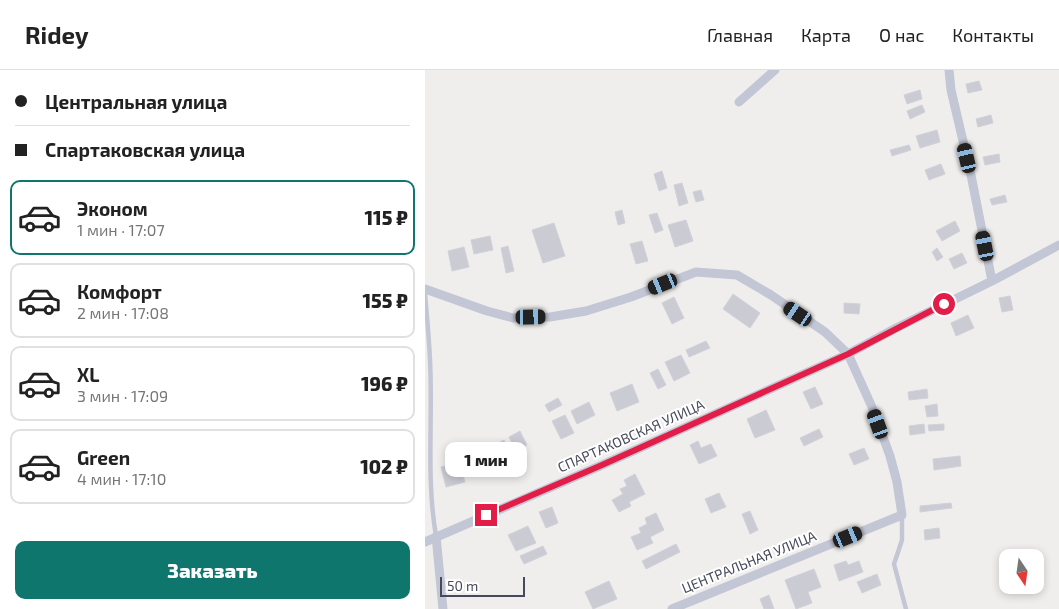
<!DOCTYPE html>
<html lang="ru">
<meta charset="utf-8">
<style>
body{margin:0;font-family:"Exo 2",sans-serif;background:#f6f6f6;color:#222;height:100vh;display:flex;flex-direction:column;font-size:19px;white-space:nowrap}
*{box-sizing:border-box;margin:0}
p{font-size:16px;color:#767676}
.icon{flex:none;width:28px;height:28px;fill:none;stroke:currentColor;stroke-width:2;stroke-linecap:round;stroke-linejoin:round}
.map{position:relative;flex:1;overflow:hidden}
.side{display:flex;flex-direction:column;background:#fff;width:425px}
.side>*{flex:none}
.guide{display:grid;align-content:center;height:110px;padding:0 15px;background:#fff}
.needle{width:32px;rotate:167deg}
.fabs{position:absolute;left:574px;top:479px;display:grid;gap:10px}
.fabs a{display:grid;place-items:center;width:45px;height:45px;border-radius:10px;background:#fff;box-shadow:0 2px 8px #0003;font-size:25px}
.scale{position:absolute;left:15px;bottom:12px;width:85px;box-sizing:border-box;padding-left:5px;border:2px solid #45495a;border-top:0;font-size:14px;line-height:18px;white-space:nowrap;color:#45495a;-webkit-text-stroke:4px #fff;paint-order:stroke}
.end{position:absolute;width:22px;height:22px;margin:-11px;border:6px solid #e11d48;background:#fff;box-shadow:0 0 0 2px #fff}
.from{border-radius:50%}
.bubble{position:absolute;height:35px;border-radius:10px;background:#fff;box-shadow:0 2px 8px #0003;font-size:16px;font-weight:800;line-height:35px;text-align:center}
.car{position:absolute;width:15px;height:30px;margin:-15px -8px;border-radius:6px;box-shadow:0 0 4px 1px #0007;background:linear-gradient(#222 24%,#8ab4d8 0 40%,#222 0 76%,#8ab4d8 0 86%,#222 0)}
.guide b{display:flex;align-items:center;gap:18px;height:48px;font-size:19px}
.guide b+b{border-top:1px solid #e0e0e0}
.guide i{width:12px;height:12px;background:#222}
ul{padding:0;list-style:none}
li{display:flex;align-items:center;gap:15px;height:75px;margin:0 10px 8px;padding:0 5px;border:2px solid #e0e0e0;border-radius:10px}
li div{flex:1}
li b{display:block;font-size:19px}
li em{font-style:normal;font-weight:800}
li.selected{border-color:#0f766e}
li>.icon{width:45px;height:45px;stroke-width:1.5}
.cta{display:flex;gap:10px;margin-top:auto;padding:10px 15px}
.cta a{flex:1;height:58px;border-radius:10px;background:#0f766e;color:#fff;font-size:20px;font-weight:800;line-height:58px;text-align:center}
header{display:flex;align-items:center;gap:30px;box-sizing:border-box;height:70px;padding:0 25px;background:#fff;border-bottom:1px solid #e0e0e0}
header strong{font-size:24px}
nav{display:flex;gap:28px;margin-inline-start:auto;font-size:18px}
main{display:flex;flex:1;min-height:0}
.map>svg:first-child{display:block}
</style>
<header>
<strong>Ridey</strong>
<nav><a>Главная</a><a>Карта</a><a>О нас</a><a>Контакты</a></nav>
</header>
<main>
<section class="side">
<div class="guide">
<b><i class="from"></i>Центральная улица</b>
<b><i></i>Спартаковская улица</b>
</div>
<ul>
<li class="selected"><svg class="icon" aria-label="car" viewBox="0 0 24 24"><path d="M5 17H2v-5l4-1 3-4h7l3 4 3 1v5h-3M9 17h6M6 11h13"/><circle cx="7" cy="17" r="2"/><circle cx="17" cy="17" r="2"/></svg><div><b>Эконом</b><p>1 мин · 17:07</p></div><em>115 ₽</em></li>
<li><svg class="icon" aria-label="car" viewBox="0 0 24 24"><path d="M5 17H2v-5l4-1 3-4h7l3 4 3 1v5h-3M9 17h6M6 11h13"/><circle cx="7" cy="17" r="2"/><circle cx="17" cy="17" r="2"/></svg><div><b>Комфорт</b><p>2 мин · 17:08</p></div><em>155 ₽</em></li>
<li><svg class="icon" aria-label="car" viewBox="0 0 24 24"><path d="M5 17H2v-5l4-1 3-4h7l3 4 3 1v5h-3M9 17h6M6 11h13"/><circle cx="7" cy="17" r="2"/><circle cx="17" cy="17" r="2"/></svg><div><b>XL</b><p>3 мин · 17:09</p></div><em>196 ₽</em></li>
<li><svg class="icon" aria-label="car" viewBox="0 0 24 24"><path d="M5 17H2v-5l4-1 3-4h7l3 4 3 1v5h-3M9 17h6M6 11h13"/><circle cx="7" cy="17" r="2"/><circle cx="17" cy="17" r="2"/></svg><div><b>Green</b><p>4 мин · 17:10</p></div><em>102 ₽</em></li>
</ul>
<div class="cta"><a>Заказать</a></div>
</section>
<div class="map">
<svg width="634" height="539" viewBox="0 0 634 539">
<rect width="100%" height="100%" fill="#f0eeed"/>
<path fill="#cacbd3" stroke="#d1d1d9" d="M554,11l3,9 -14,3 -2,-9z
M495,20l2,9 -15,5 -3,-9z
M497,35l3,7 -15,7 -3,-8z
M566,45l2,8 -15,4 -2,-8z
M512,60l3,12 -20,6 -4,-12z
M484,75l2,5 -19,6 -2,-6z
M574,84l1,8 -15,3 -2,-8z
M516,94l4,10 -16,6 -4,-10z
M237,101l5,17 -8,3 -5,-17z
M257,113l6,20 -9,3 -5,-21z
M276,120l3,10 -8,2 -3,-10z
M580,125l2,7 -15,3 -2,-6z
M197,140l3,13 -7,2 -3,-13z
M232,143l6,17 -8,3 -6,-18z
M261,150l7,21 -18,6 -7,-22z
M530,151l5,10 -18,10 -6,-10z
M129,153l11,33 -22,7 -11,-33z
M65,166l3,14 -19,4 -3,-14z
M217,171l6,20 -12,3 -6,-20z
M83,176l6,25 -8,2 -5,-25z
M39,177l5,20 -17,4 -4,-20z
M512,178l6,9 -6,4 -5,-9z
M537,183l5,10 -13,6 -5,-10z
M308,224l27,19 -10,15 -27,-19z
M585,226l3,14 -11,2 -3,-14z
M249,227l10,21 -12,6 -10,-21z
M419,233l16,1 -1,10 -15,-1z
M543,245l6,13 -18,8 -5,-13z
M281,271l4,7 -21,9 -3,-7z
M256,285l9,18 -16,8 -9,-19z
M233,299l8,16 -8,4 -8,-16z
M207,314l7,18 -22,9 -7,-18z
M390,317l8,17 -12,5 -8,-17z
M502,319l1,9 -19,2 -1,-8z
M133,328l4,7 -13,7 -4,-7z
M164,332l6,13 -18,9 -6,-13z
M512,334l1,12 -11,1 -2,-11z
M341,340l9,20 -20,8 -8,-19z
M140,345l9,18 -13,6 -9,-18z
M499,354l1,9 -15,2 -1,-9z
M519,354v6l-15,1 -1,-6z
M394,359l4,8 -19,9 -4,-8z
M95,361l7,14 -11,6 -7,-14z
M79,370l11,21 -12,6 -11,-21z
M273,371l3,7 10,-4 6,12 -18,8 -9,-19z
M439,378l5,11 -15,6 -5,-11z
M535,386l1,10 -27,4 -1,-11z
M34,392l6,20 -19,5 -5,-20z
M210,404l10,20 -16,8 2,4 -12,6 -7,-12 11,-6 -3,-5 7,-3 -3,-6z
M294,423l7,14 -15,6 -6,-14z
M526,433l1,5 -32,4v-6z
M127,437l6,16 -12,5 -7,-16z
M325,441l8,19 -8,4 -8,-20z
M231,443l8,17 -14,7 3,6 -16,7 -6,-13 10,-4 -2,-5 8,-4 -2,-6z
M103,456l8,17 -20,8 -8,-16z
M514,458l1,10 -15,2 -1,-10z
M251,474l4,8 -34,17 -4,-8z
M118,476l4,8 -23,10 -4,-8z
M421,491l2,4 11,-4 4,11 -24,9 -5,-16z
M389,499l7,18 -13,5 4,11 -16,6 -11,-29z
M452,504l4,11 -19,8 -5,-11z
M184,511l8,18 -24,10 -8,-17z
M344,525l5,14h-10l-4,-10z"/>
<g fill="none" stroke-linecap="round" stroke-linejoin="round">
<path stroke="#c3c6d4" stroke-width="4.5" d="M0,224c2,22 4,44 5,66 3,58 -4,118 6,176
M477,446v24l-8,24 12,45"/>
<path stroke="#c3c6d4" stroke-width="9" d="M524,0l2,20 20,85 21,106
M314,32l36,-32
M0,219l62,22 26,7 37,-1 36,-6 45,-14 65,-25 41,3 34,20 54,37 23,22 24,53 18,49 7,26 5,33 -230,94
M11,466l7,73
M0,472l177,-77 246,-111 48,-26 96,-47 67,-36"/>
</g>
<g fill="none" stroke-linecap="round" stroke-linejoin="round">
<path stroke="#e11d48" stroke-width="6" d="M61,445l116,-50 246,-111 96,-50"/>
</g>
<g text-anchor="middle" stroke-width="4" stroke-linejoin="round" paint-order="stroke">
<g font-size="14" fill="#45495a" stroke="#fff">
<text transform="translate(206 366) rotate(-24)" y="5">СПАРТАКОВСКАЯ УЛИЦА</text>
<text transform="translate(324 492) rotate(-22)" y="5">ЦЕНТРАЛЬНАЯ УЛИЦА</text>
</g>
</g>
</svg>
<div class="fabs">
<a><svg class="needle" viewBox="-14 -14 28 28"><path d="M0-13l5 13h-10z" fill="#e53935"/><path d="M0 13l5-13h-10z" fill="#767676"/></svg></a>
</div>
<div class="scale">50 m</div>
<i class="end from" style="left:519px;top:234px"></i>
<i class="end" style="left:61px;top:445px"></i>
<div class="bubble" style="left:20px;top:372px;width:82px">1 мин</div>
<i class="car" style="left:542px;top:88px;rotate:347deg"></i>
<i class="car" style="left:560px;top:176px;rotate:349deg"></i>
<i class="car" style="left:238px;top:214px;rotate:248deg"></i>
<i class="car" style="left:373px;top:244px;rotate:304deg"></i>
<i class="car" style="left:106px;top:247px;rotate:89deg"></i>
<i class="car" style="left:453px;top:354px;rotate:340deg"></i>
<i class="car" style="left:423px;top:467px;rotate:68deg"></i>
</div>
</main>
